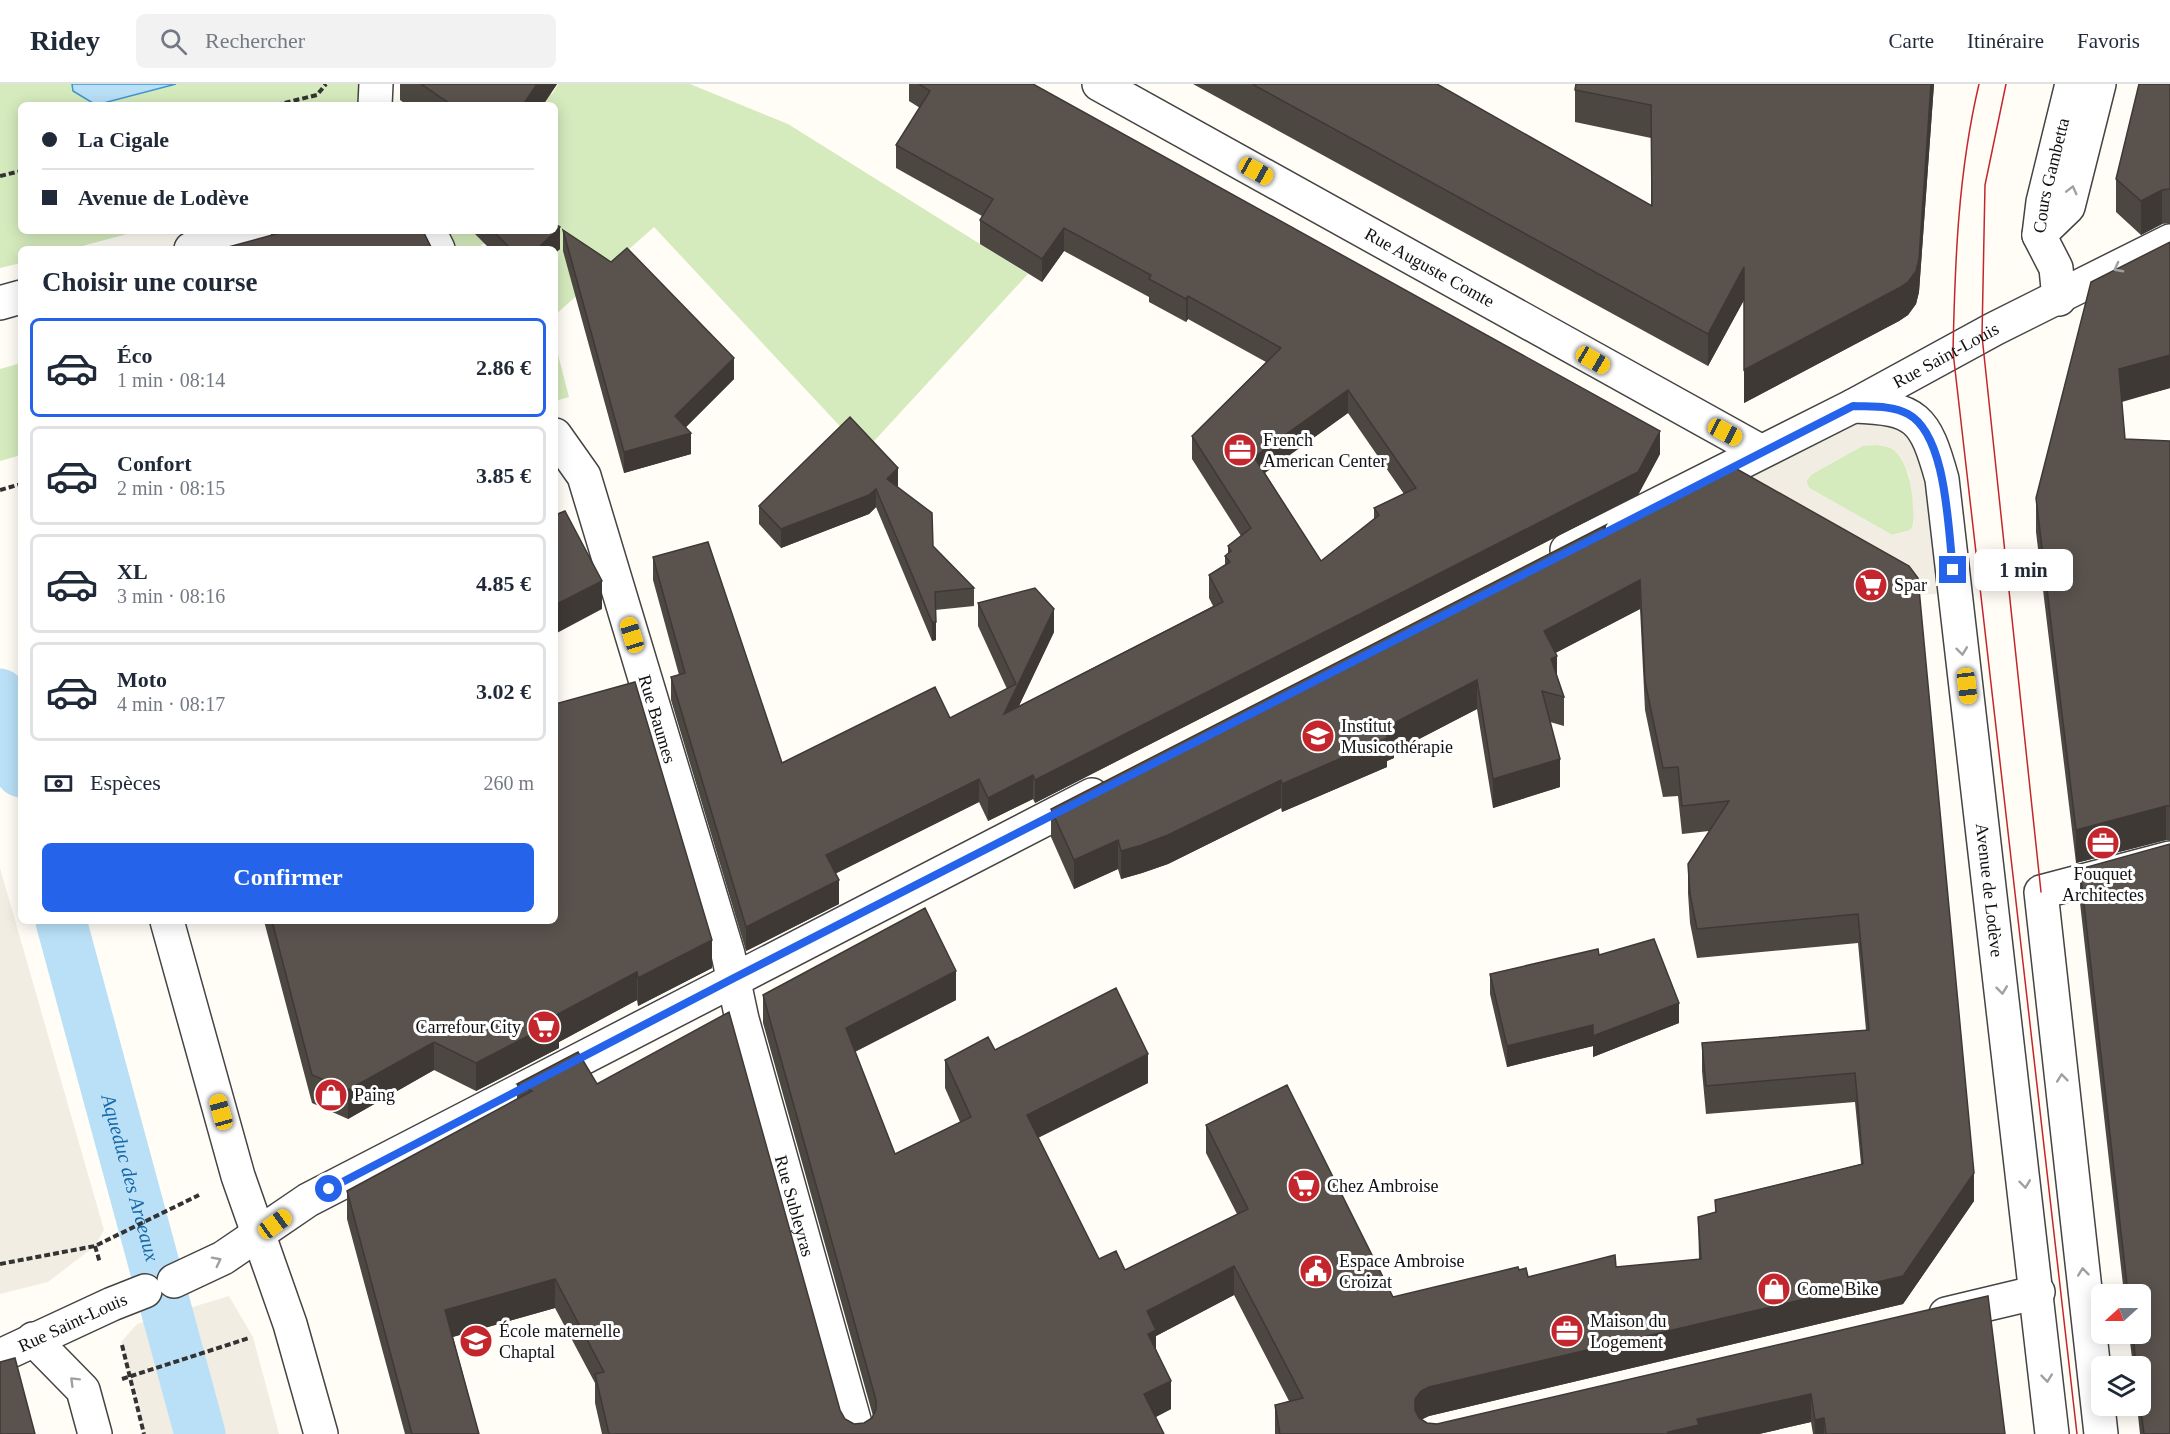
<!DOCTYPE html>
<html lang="fr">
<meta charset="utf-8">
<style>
body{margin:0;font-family:"Times New Roman",serif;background:#f2f2f3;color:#1f2937;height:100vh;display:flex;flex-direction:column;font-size:22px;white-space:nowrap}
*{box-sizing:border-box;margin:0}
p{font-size:20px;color:#747a83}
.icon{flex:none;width:33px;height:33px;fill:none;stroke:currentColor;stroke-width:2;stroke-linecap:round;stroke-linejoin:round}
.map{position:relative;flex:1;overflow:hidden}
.drawer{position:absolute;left:18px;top:162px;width:540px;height:678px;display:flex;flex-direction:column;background:#fff;border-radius:9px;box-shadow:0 3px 15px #0003}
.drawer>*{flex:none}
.guide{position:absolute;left:18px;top:18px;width:540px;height:132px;border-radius:9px;box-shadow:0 3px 15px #0003;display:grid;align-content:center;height:132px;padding:0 24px;background:#fff}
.needle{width:39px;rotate:249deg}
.buttons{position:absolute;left:2091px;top:1200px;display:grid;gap:12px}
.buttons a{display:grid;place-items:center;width:60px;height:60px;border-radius:9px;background:#fff;box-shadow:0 3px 15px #0003;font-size:30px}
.end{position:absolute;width:27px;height:27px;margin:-14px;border:8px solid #2563eb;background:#fff;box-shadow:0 0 0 3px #fff}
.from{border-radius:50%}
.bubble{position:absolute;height:42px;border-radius:9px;background:#fff;box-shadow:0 3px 15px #0003;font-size:20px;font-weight:800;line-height:42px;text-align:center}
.car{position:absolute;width:18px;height:36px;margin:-18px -9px;border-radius:8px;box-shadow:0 0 4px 2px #0007;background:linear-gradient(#f5c518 24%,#345 0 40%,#f5c518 0 76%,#345 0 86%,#f5c518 0)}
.guide b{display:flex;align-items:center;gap:21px;height:57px;font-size:22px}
.guide b+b{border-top:2px solid #e0e1e3}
.guide i{width:15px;height:15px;background:#1f2937}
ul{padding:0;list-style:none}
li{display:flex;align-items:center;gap:18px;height:99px;margin:0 12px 9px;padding:0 12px;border:3px solid #e0e1e3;border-radius:9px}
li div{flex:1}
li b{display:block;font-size:22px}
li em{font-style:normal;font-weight:800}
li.active{border-color:#2563eb}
li>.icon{width:54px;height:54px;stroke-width:1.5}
h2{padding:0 24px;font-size:27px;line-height:72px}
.pay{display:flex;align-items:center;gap:15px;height:66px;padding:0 24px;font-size:22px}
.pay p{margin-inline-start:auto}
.action{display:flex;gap:12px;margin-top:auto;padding:12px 24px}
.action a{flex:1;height:69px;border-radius:9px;background:#2563eb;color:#fff;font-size:24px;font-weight:800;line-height:69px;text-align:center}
header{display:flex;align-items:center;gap:36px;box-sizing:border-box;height:84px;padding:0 30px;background:#fff;border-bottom:2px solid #e0e1e3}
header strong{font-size:28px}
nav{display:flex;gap:33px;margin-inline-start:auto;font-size:21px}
.search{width:420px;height:54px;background:#f2f2f3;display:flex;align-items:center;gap:15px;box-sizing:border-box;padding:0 21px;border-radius:9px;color:#747a83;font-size:22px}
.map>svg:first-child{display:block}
</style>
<header>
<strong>Ridey</strong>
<div class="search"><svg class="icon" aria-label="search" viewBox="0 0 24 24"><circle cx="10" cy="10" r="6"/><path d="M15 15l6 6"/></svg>Rechercher</div>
<nav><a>Carte</a><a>Itinéraire</a><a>Favoris</a></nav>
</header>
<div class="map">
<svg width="2170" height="1350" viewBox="0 0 2170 1350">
<rect width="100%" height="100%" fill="#fffdf5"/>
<path fill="#d5ebbd" d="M0,0h363l-2,21h-340v126h117l-67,18h-50v14l-21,5z
M558,0h132l98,40 240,150 -164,178 -210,-225 -99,88v-210h-21l10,-15 8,4z
M445,147h28l12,12 -11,6h-19z
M555,259l14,54 -14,4z
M21,279v92l-21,6v-92z
M1863,361c8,0 19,-1 28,3 18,8 29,65 20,82l-19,5 -83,-47 -3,-7 6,-7z"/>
<path fill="#f1ede2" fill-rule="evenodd" d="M1908,330l48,179 -41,2 -187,-127 90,-41zM1877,361l15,3 9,9 8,18 3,19 2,29 -4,7 -18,5 -83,-47 -3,-7 6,-7 51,-28z
M0,784l104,362 -9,16 -47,36 -48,12z
M229,1212l24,41 26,97h-135l-23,-92 16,-18z"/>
<path fill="#b9e0f7" stroke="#3f96cf" stroke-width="1.5" d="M72,0h104l-80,21 -23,-14z"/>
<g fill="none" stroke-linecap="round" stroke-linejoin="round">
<g stroke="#b9e0f7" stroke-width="51">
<path d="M0,610l21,78"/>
<path id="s1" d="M61,837l139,513"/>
</g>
<g stroke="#444" stroke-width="36">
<g id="minor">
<path id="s2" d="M1099,0l661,367"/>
<path d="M375,21l1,-21"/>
<path d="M429,147l9,18"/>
<path d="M2039,151l29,-28 31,-123"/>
<path d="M191,165l64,-18"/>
<path id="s3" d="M2059,215l-3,-31 -17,-33 4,-33 29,-118"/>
<path d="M0,219l21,-6"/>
<path id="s4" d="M1853,322c64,2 72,12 89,73l110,955"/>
<path id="s5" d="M555,351l29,41 144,478 14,65 116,415"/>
<path id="s6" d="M1567,466l286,-144 141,-77 176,-88"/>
<path d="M167,837l71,255 52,148 31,110"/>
<path d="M174,1197l49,-23 85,-58 784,-405"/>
<path d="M1946,1230l92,-22"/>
<path d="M33,1255l50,51 12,44"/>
<path id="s7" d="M0,1272l112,-52 33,-13"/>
<path d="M2101,1350l-60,-542 129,-34"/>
</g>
</g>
<path stroke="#333" stroke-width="4" stroke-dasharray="6 3" stroke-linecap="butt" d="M276,21l41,-10 9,-11
M0,92l21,-5
M0,406l21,-6
M95,1162l5,17
M0,1180l95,-18 104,-51
M122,1261l22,89
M122,1295l127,-41"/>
<use href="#minor" stroke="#fff" stroke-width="33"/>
<path stroke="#c4262e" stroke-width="1.5" d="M1979,0c-21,89 -24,177 -26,268l124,1082
M2006,0l-21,101 -3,151 59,556"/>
</g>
<path fill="#4d4742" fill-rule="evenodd" d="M400,0h157l-14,21h-136l-7,-5z
M909,0h124l627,370 -22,41 -603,308 -2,-4 -45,22 -9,-19 -144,72 4,30 -93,47 -75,-251v-23l8,-2 -26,-95v-23l129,206 168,-45 57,-29 -29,-63v-23l76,29 -35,74 194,-100 -4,-8v-23l16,-10v-9l3,-1v-9l13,-10 -49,-77v-23l74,-74 -78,-43 -2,3 -37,-20v-5l-85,-46 -22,31 -62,-38v-24l2,-4 -86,-48v-23l24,-37 -11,-7zM1348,329l56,81 -30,14v11l-53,42 -56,-88z
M1193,0h244l214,122v-68l-76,-16v-32l359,-6 -15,208 -3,12 -8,11 -9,6 -155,82v-103l-36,66z
M2170,0v139l-8,1 -21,11 -25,-23v-33z
M563,146l171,149 -48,48 5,27 -67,19 -61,-222z
M472,147h83l5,18 -5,4v-4h-65z
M2170,158v146l-48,14 3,37 45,2v399h-4l-90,23 -40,-331v-34z
M1735,384l239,733 -71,103 -474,112 -7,3 5,4 10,1 551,-128 17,138h-192l-2,-12 -52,12h-484v-29l14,-4 -55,-106 -78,41v13l15,60 -15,8 8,17h-562l-7,-31v-20l-40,-75 -102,29 26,97h-74l-58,-215v-28l170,-91v-16h80l243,326 5,9 9,5 10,-1 8,-5 1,-2 -110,-393v-28l193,5 -101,52 40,102 65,-32 -15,-34v-28l50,-10 153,33 -110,55 61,121 26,11 112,-56 -31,-61v-28l187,172 126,-27 9,7 88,-10 83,-7 -1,-43 17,-4v-13l146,-36 -6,-62 -149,12 -4,-43v-28l164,-13 -8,-87 -161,15 -7,-35 -2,-30v-29l21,-33 -27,3 -4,-38 -15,1 -18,-87 -5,-101 -85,44 2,22 7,22v29l-14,-4 10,65 -67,21 -16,-99 -83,43v6l-7,3v6l-105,45 -1,-4 -113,56 -26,9 -21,6 -3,-10 -44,20 -23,-52v-28l555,-274z
M898,402l-1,1 36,59 41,42v18l-39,4 1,30 -4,1 -56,-134 -7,7 -88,34 -22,-24v-18z
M2080,785l90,565h-30l-3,-28h3v-40h-7l-4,-32h11v-40h-16l-44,-391z
M264,837h291l157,47 -74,38 -1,-6 -78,42v6l-83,43 -42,-21 -86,49 -36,-16z
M1599,871l80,68 -86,34v-11l-86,21 -17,-73v-20z"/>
<path fill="#3f3936" d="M537,0h20l-14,21h-20z
M1931,0h3l-15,208 -3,12 -8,11 -9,6 -155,82v-33z
M2162,106v34l-21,11v-34z
M560,143v22l-5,4v-4h-18z
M1064,144v23l-22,31v-23z
M1744,183v33l-36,66v-32z
M1188,212v23l-2,3v-23z
M2170,271v33l-51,14v-33z
M734,274v21l-58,58 15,-4v21l-67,19v-21l51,-36z
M1348,306v23l-94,67v-23z
M1660,347v23l-22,41 -603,308v-23z
M898,384v18l-11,11v-18z
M876,405v18l-7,7 -88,34v-19z
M1606,441v28l-8,-15z
M1640,496v29l-96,50v-28z
M602,497v28l-47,25v-29z
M1054,525v23l-50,105v-23z
M932,538h4v18l-4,1z
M1557,572v28l-6,-25z
M1477,596v29l-83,43v6l-7,3v6l-105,45v-28l104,-51 8,-10z
M1560,675v28l-67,21v-29z
M1033,691v24l-45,22v-23z
M979,695v23l-153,76v-23z
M1281,696v28l-113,56 -26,9 -21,6v-28z
M2166,722v34l-90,23v-33z
M1118,756v29l-44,20v-29z
M839,796v24l-93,47v-24z
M712,856v28l-74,38v-28z
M956,887v29l-110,56v-28z
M637,888v28l-78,42v6l-83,43v-28l80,-48z
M1679,919v20l-86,34v-11l-86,21v-21z
M434,958v28l-86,49v-29z
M1148,970v29l-121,60v-28z
M1974,1089v28l-71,103 -474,112 -8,4 -6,8v-29l6,-8 8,-4z
M1234,1182v29l-78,41v23l-8,3 -1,-51z
M555,1195v29l-110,31v-29z
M1171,1297v28l-27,14v-29z
M1811,1310v28l-52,12h-91v-2l29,-13z
M1824,1334v16h-9v-14z"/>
<path fill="#5a524d" stroke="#3f3936" stroke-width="1.5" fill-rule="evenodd" d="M421,0h116l-14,21h-71z
M919,0h114l627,347 -22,41 -603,308 -2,-5 -45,23 -9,-19 -153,76 13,25 -93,47 -75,-250 14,-4 -32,-116 55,-15 74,221 153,-76 15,31 66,-34 -38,-81 57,-15 19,21 -50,105 219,-112 -14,-27 21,-13 -5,-6 6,-5 -3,-5 23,-18 -59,-92 89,-88 -93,-52 -2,3 -37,-20 2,-4 -87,-47 -22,31 -62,-39 13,-21 -97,-54 34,-54zM1348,306l68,98 -42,20 5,7 -58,46 -67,-104z
M1252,0h185l215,122 -1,-101 -76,-15 1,-6h355l-12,175 -3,12 -8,11 -9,6 -155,82v-103l-36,67z
M2139,0h31v105l-8,1 -21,11 -25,-22z
M555,140l5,3 -23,22h-26l-18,-18h62z
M563,146l48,32 16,-14 107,110 -59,58 16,17 -67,19z
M287,147h136l9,18h-211z
M2170,158v113l-51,14 6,70 45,2v365h-4l-90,24 -40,-332 55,-216z
M850,333l48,51 -11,11 45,34 1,33 41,42 -39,4 1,30h-4l-56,-133 -7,6 -88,34 -22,-23z
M1735,384l174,98 9,12 56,595 -71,103 -474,111 -8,4 -6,8v11l4,8 8,5 10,1 551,-128 17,138h-179l-2,-16 -9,2 -4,-26 -114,25 2,6 -31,7v2h-388l-5,-29 28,-7 -69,-132 -87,45 9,19 -8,4 23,47 -27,13 20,40h-555l-14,-60 9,-2 -49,-93 -110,31 34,124h-67l-65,-243 185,-100 -15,-7 61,-32 19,32 132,-72 111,398 5,9 9,5 10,-1 8,-5 4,-9v-9l-113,-405 162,-87 31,63 -110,57 49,126 76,-37 -26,-57 43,-23 7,13 121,-62 32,66 -121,61 72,144 17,-8 9,19 123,-61 -42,-84 81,-40 106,212 125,-30 1,3 7,-2 2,9 87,-22 1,12 85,-8 -3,-42 18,-5 -1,-12 148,-36 -8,-91 -149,13 -4,-43 167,-13 -11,-116 -161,15 -7,-35 -2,-30 41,-63 -47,5 -4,-39 -15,1 -18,-87 -5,-101 -96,51 13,25 -6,3 13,38 -22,-6 18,68 -67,20 -16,-99 -83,43v6l-8,4 1,5 -105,46 -1,-4 -113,55 -26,10 -21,6 -3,-11 -44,20 -23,-51 555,-284 -8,13z
M565,427l37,70 -47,24v-90z
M635,598l77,258 -74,38 -1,-6 -81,43 3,5 -83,43 -42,-21 -86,48 -36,-15 -40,-154h283v-217z
M2170,760v590h-26l-4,-31v-37h-4l-3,-32h7v-40h-12l-48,-425z
M1654,855l25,64 -86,33v-11l-86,21 -17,-72 108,-25 1,6z
M15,1274l20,76h-35v-72z"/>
<defs><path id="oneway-chevron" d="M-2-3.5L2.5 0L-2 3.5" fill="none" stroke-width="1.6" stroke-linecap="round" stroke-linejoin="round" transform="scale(1.5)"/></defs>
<g stroke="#a0a0a0">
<use href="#oneway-chevron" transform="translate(2072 106) rotate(-76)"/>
<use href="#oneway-chevron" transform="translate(2118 184) rotate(152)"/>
<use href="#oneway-chevron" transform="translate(1962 567) rotate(83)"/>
<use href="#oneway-chevron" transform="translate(2002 906) rotate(83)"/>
<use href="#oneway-chevron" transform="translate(2062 994) rotate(-96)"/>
<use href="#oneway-chevron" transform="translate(2025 1100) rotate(83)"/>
<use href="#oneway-chevron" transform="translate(217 1177) rotate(-27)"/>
<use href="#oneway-chevron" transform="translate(2083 1188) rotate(-96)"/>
<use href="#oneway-chevron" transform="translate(2047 1294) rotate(84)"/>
<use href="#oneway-chevron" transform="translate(74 1297) rotate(-135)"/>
</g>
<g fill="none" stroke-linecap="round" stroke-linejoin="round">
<path stroke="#2563eb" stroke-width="8" d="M329,1105l405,-211 1119,-572c17,1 38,-1 55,8 39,21 40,116 45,156"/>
</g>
<defs>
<g id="office-disc" transform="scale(1.725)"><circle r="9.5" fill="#c4262e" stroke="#fff"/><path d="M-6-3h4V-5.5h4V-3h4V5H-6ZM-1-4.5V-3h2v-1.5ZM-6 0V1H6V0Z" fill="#fff"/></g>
<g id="supermarket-disc" transform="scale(1.725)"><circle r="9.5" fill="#c4262e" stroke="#fff"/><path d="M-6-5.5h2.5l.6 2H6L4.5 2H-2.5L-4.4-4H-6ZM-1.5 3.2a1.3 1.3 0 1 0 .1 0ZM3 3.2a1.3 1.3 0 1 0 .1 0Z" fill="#fff"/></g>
<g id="university-disc" transform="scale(1.725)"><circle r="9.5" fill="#c4262e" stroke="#fff"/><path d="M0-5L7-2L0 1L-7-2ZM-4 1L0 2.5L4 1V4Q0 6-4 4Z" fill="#fff"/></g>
<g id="shop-disc" transform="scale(1.725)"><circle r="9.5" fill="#c4262e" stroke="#fff"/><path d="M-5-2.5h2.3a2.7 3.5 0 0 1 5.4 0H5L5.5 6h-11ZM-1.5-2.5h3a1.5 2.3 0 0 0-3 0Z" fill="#fff"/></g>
<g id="civic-disc" transform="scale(1.725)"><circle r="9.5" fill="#c4262e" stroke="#fff"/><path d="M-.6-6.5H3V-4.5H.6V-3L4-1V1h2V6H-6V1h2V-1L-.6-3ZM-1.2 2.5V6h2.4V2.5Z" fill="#fff"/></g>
<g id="school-disc" transform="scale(1.725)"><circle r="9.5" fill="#c4262e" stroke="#fff"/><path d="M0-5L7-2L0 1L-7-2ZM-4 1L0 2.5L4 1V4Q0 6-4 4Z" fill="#fff"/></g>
</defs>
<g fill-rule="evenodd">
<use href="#office-disc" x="1240" y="366"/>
<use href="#supermarket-disc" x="1871" y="501"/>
<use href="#university-disc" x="1318" y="652"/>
<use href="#office-disc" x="2103" y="759"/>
<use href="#supermarket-disc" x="544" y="943"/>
<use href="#shop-disc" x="331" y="1011"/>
<use href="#supermarket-disc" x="1304" y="1102"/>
<use href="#civic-disc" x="1316" y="1187"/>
<use href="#shop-disc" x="1774" y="1205"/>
<use href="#office-disc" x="1567" y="1247"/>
<use href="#school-disc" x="476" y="1257"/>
</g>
<g text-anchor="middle" stroke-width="6" stroke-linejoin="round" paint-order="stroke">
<g font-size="18" fill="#111" stroke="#fff">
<text dy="6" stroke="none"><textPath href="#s3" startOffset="129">Cours Gambetta</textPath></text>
<text dy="6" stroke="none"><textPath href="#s2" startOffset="378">Rue Auguste Comte</textPath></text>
<text dy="6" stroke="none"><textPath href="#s6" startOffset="426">Rue Saint-Louis</textPath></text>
<text dy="6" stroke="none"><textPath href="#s5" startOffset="304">Rue Baumes</textPath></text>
<text dy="6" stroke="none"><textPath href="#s4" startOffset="544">Avenue de Lodève</textPath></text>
<text dy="6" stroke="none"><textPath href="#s5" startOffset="810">Rue Subleyras</textPath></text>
<text dy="6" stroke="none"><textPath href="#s7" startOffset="80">Rue Saint-Louis</textPath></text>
</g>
<g font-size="18" fill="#111" stroke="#fff" text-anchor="start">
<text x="1263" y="362">French<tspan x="1263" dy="21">American Center</tspan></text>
<text x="1894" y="507">Spar</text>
<text x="1341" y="648">Institut<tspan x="1341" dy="21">Musicothérapie</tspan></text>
<text x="2103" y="796" text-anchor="middle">Fouquet<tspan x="2103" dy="21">Architectes</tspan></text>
<text x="521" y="949" text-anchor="end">Carrefour City</text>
<text x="354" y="1017">Paing</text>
<text x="1327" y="1108">Chez Ambroise</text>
<text x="1339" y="1183">Espace Ambroise<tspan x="1339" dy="21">Croizat</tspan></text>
<text x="1797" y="1211">Come Bike</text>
<text x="1590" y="1243">Maison du<tspan x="1590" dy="21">Logement</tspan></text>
<text x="499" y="1253">École maternelle<tspan x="499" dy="21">Chaptal</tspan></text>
</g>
<g font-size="20" font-style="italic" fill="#1768a6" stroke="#fff">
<text dy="7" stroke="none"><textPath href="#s1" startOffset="266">Aqueduc des Arceaux</textPath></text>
</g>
</g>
</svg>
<div class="buttons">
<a><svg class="needle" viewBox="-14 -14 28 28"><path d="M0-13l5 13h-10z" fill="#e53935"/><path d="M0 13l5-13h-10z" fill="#747a83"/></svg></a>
<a><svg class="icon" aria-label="layers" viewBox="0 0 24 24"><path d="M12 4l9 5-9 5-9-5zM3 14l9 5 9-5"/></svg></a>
</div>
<i class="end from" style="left:329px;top:1105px"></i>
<i class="end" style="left:1953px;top:486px"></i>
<div class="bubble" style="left:1974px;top:465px;width:99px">1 min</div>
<i class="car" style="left:1256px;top:87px;rotate:119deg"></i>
<i class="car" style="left:1593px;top:276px;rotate:120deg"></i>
<i class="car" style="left:1725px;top:348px;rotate:118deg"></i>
<i class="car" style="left:632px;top:551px;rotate:343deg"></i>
<i class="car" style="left:1967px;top:602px;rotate:173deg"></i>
<i class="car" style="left:221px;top:1028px;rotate:344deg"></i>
<i class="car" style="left:275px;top:1140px;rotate:54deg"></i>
<div class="guide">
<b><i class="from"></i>La Cigale</b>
<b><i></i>Avenue de Lodève</b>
</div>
<section class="drawer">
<h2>Choisir une course</h2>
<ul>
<li class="active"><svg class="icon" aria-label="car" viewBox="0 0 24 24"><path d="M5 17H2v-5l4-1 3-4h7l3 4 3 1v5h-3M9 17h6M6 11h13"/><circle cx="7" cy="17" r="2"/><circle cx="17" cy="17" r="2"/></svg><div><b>Éco</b><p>1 min · 08:14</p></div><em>2.86 €</em></li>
<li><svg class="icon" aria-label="car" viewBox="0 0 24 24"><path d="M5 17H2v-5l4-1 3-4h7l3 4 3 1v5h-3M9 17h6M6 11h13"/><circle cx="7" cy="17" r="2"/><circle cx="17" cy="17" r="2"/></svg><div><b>Confort</b><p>2 min · 08:15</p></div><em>3.85 €</em></li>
<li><svg class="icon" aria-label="car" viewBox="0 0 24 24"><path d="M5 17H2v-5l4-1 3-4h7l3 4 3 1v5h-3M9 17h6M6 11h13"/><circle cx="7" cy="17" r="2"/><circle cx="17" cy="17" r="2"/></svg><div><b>XL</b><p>3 min · 08:16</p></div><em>4.85 €</em></li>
<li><svg class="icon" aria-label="car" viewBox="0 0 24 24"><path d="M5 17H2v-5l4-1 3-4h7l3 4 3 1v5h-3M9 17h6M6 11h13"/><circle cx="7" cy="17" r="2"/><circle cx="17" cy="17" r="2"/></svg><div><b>Moto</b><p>4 min · 08:17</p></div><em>3.02 €</em></li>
</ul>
<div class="pay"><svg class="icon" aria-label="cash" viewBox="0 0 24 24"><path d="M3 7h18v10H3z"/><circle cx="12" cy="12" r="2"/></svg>Espèces<p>260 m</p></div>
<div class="action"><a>Confirmer</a></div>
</section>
</div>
